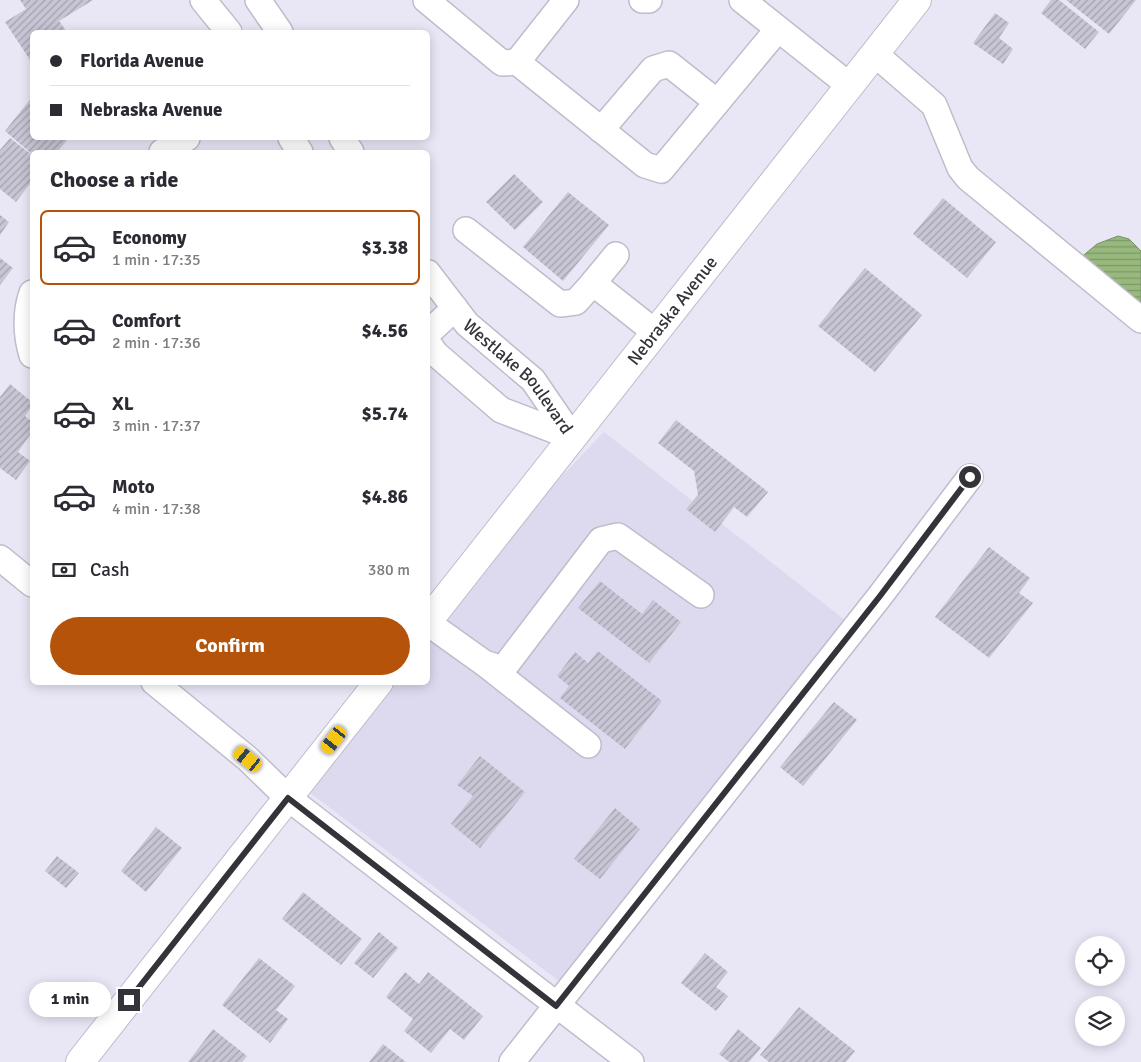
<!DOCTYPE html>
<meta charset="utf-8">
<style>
body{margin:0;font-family:Signika,sans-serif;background:#f7f7f7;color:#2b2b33;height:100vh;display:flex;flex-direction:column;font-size:19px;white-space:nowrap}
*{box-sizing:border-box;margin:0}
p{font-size:16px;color:#7c7c81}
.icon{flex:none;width:28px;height:28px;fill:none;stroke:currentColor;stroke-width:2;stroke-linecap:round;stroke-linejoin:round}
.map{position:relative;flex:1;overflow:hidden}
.side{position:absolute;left:30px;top:150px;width:400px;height:535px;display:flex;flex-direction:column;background:#fff;border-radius:8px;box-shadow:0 2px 12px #0003}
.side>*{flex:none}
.top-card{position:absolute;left:30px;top:30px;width:400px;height:110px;border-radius:8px;box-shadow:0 2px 12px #0003;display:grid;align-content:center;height:110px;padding:0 20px;background:#fff}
.tools{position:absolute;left:1075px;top:936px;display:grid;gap:10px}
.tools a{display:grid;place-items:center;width:50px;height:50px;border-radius:50%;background:#fff;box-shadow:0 2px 12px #0003;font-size:25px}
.end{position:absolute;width:22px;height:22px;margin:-11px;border:6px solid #343339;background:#fff;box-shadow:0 0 0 2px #fff}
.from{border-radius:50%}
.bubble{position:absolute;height:35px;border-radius:18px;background:#fff;box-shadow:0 2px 12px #0003;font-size:16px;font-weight:700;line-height:35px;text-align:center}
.car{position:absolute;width:15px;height:30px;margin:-15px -8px;border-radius:6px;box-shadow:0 0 4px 1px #0007;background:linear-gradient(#f5c518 24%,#345 0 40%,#f5c518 0 76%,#345 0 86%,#f5c518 0)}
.top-card b{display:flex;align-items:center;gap:18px;height:48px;font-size:19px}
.top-card b+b{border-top:1px solid #e1e1e2}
.top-card i{width:12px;height:12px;background:#2b2b33}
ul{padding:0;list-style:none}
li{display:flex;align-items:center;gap:15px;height:75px;margin:0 10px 8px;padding:0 10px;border:2px solid transparent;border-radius:8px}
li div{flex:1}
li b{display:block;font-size:19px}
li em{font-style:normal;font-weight:700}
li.active{border-color:#b45309}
li>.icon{width:45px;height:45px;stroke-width:1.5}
h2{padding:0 20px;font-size:22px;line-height:60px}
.pay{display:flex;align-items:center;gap:12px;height:55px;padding:0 20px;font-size:19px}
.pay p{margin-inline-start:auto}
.primary-button{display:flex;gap:10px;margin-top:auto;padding:10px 20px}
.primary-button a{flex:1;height:58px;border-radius:30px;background:#b45309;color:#fff;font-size:20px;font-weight:700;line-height:58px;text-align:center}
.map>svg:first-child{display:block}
</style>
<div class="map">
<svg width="1141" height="1062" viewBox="0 0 1141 1062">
<defs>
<pattern id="water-rules" width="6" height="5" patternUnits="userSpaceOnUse" patternTransform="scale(1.25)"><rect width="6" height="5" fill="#97b97d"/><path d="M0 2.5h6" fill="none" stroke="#7c9767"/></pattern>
<pattern id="building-hatch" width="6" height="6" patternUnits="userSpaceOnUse" patternTransform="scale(1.25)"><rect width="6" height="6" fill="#c8c6d5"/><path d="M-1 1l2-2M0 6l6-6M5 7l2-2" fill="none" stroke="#a3a1ae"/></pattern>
</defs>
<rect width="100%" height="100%" fill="#e9e6f6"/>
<path fill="#ddd9ef" d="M604,432l241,188 -286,361 -250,-189 86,-109 33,-1v-40l113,-144z"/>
<path fill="url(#water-rules)" stroke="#799169" d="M1118,236l11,3 12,12v66l-62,-58 18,-15z"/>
<path fill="url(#building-hatch)" d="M20,0h73l-34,21 8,11h-35v27l-2,1 -25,-38 21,-13z
M1051,0h8l40,32 -14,17 -44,-36z
M1066,0h70l-27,34z
M995,13l14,10 -10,15 14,11 -10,15 -30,-21z
M32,97v41h37l-12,14 -25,2 -27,-23z
M10,138l22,17v26l-16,21 -16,-13v-39z
M514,174l29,28 -28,28 -29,-28z
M568,192l41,33 -46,56 -40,-34z
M943,198l53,44 -29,36 -54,-44z
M0,215l9,7 -9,13z
M0,258l13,10 -13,17z
M865,268l57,47 -47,57 -57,-46z
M10,384l22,18v4l-7,10 7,6v10l-14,20 12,9 -14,19 -16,-12v-71z
M676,420l92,72 -21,25 -13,-10 -19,25 -29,-23 12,-14 -4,-24 -36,-28z
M989,547l41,31 -11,15 14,10 -44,55 -54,-41z
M600,581l42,33 11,-14 28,22 -32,41 -71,-55z
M598,651l64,50 -37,48 -65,-51 9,-12 -12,-10 18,-24 13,11z
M834,702l23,18 -54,66 -23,-19z
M480,756l45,36 -45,56 -29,-24 22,-28 -16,-11z
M615,808l25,21 -40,50 -26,-20z
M156,827l26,21 -36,44 -25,-21z
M57,856l22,17 -13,15 -21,-17z
M303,892l59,47 -21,26 -59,-46z
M379,932l19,16 -25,30 -19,-15z
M705,953l23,19 -12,15 12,9 -12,15 -35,-28z
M259,958l36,28 -19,24 12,9 -18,24 -48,-38z
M405,972l14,12 9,-12 55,44 -19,24 -14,-11 -19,24 -27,-22 9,-12 -27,-22z
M799,1007l56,44 -9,11h-77l-9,-7z
M213,1029l34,27 -5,6h-54z
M738,1029l23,19 -12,14h-20l-10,-8z
M383,1044l23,18h-37z"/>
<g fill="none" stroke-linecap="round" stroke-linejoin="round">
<g stroke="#bfbccb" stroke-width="28">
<g id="minor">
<path d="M203,0l26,32"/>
<path d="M258,0l22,32"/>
<path d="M426,0l76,63 15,-1 128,103 16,5 117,-141"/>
<path d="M642,0h7"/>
<path d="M742,0l108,86"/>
<path d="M875,54l59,51 26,63 8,10 173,142"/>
<path d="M517,62l49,-62"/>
<path d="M601,130l52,-61 16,-5 48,38"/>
<path d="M291,138l9,14"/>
<path d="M342,138l9,14"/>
<path d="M162,152l25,-14"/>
<path d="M466,230l94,74 16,-2 17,-19 62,49"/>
<path id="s1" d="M428,273l39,51 66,56 39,57"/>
<path d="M593,283l23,-28"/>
<path d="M32,293c-7,19 -6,43 0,62"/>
<path d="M428,333l27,-25"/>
<path d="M428,343l8,11 65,56 71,27"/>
<path d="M0,558l32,26"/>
<path d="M428,623l56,40 19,6 98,-129 17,-4 83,59"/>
<path d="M484,663l104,82"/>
<path d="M154,682l94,77 40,39 343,264"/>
<path d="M512,1062l368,-466 90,-119"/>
</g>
</g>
<g stroke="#bfbccb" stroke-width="30">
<g id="major">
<path id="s2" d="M428,621l489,-621"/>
<path d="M80,1062l299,-380"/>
</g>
</g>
<use href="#minor" stroke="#fff" stroke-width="25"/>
<use href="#major" stroke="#fff" stroke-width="28"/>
</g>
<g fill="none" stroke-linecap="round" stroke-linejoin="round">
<path stroke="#343339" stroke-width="6" d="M129,1000l159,-202 268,208 324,-410 90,-119"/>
</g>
<g text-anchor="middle" stroke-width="4" stroke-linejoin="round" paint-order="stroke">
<g font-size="18" fill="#343339" stroke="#fff">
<text dy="6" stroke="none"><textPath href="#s2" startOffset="395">Nebraska Avenue</textPath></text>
<text dy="6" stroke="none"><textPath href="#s1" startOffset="138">Westlake Boulevard</textPath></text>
</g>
</g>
</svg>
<div class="tools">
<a><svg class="icon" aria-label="locate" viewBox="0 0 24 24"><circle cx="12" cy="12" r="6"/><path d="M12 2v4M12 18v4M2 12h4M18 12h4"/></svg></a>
<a><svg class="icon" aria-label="layers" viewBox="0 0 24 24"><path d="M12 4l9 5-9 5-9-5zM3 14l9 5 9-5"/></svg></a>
</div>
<i class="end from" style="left:970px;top:477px"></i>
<i class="end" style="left:129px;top:1000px"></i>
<div class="bubble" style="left:29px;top:982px;width:82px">1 min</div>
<i class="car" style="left:334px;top:740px;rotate:218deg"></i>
<i class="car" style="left:248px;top:759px;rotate:309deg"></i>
<div class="top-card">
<b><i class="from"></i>Florida Avenue</b>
<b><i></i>Nebraska Avenue</b>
</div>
<section class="side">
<h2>Choose a ride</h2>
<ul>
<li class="active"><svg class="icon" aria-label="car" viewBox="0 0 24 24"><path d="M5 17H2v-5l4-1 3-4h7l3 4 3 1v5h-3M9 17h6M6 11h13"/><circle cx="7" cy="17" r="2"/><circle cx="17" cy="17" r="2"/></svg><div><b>Economy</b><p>1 min · 17:35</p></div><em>$3.38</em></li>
<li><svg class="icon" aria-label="car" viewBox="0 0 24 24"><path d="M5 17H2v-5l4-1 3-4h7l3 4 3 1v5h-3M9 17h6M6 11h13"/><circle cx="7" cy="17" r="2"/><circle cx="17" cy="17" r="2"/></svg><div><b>Comfort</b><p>2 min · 17:36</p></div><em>$4.56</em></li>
<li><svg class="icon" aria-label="car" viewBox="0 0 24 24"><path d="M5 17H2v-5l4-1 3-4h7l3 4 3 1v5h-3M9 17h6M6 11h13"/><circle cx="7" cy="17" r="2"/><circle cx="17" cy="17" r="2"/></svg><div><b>XL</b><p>3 min · 17:37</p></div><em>$5.74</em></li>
<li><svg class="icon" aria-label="car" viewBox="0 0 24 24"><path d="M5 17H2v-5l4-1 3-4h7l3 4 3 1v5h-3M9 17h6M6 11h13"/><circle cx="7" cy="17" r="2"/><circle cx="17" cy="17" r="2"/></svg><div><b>Moto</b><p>4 min · 17:38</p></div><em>$4.86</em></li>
</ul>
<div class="pay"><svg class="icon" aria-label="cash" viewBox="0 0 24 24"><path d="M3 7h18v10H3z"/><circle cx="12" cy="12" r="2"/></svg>Cash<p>380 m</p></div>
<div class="primary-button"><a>Confirm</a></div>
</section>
</div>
